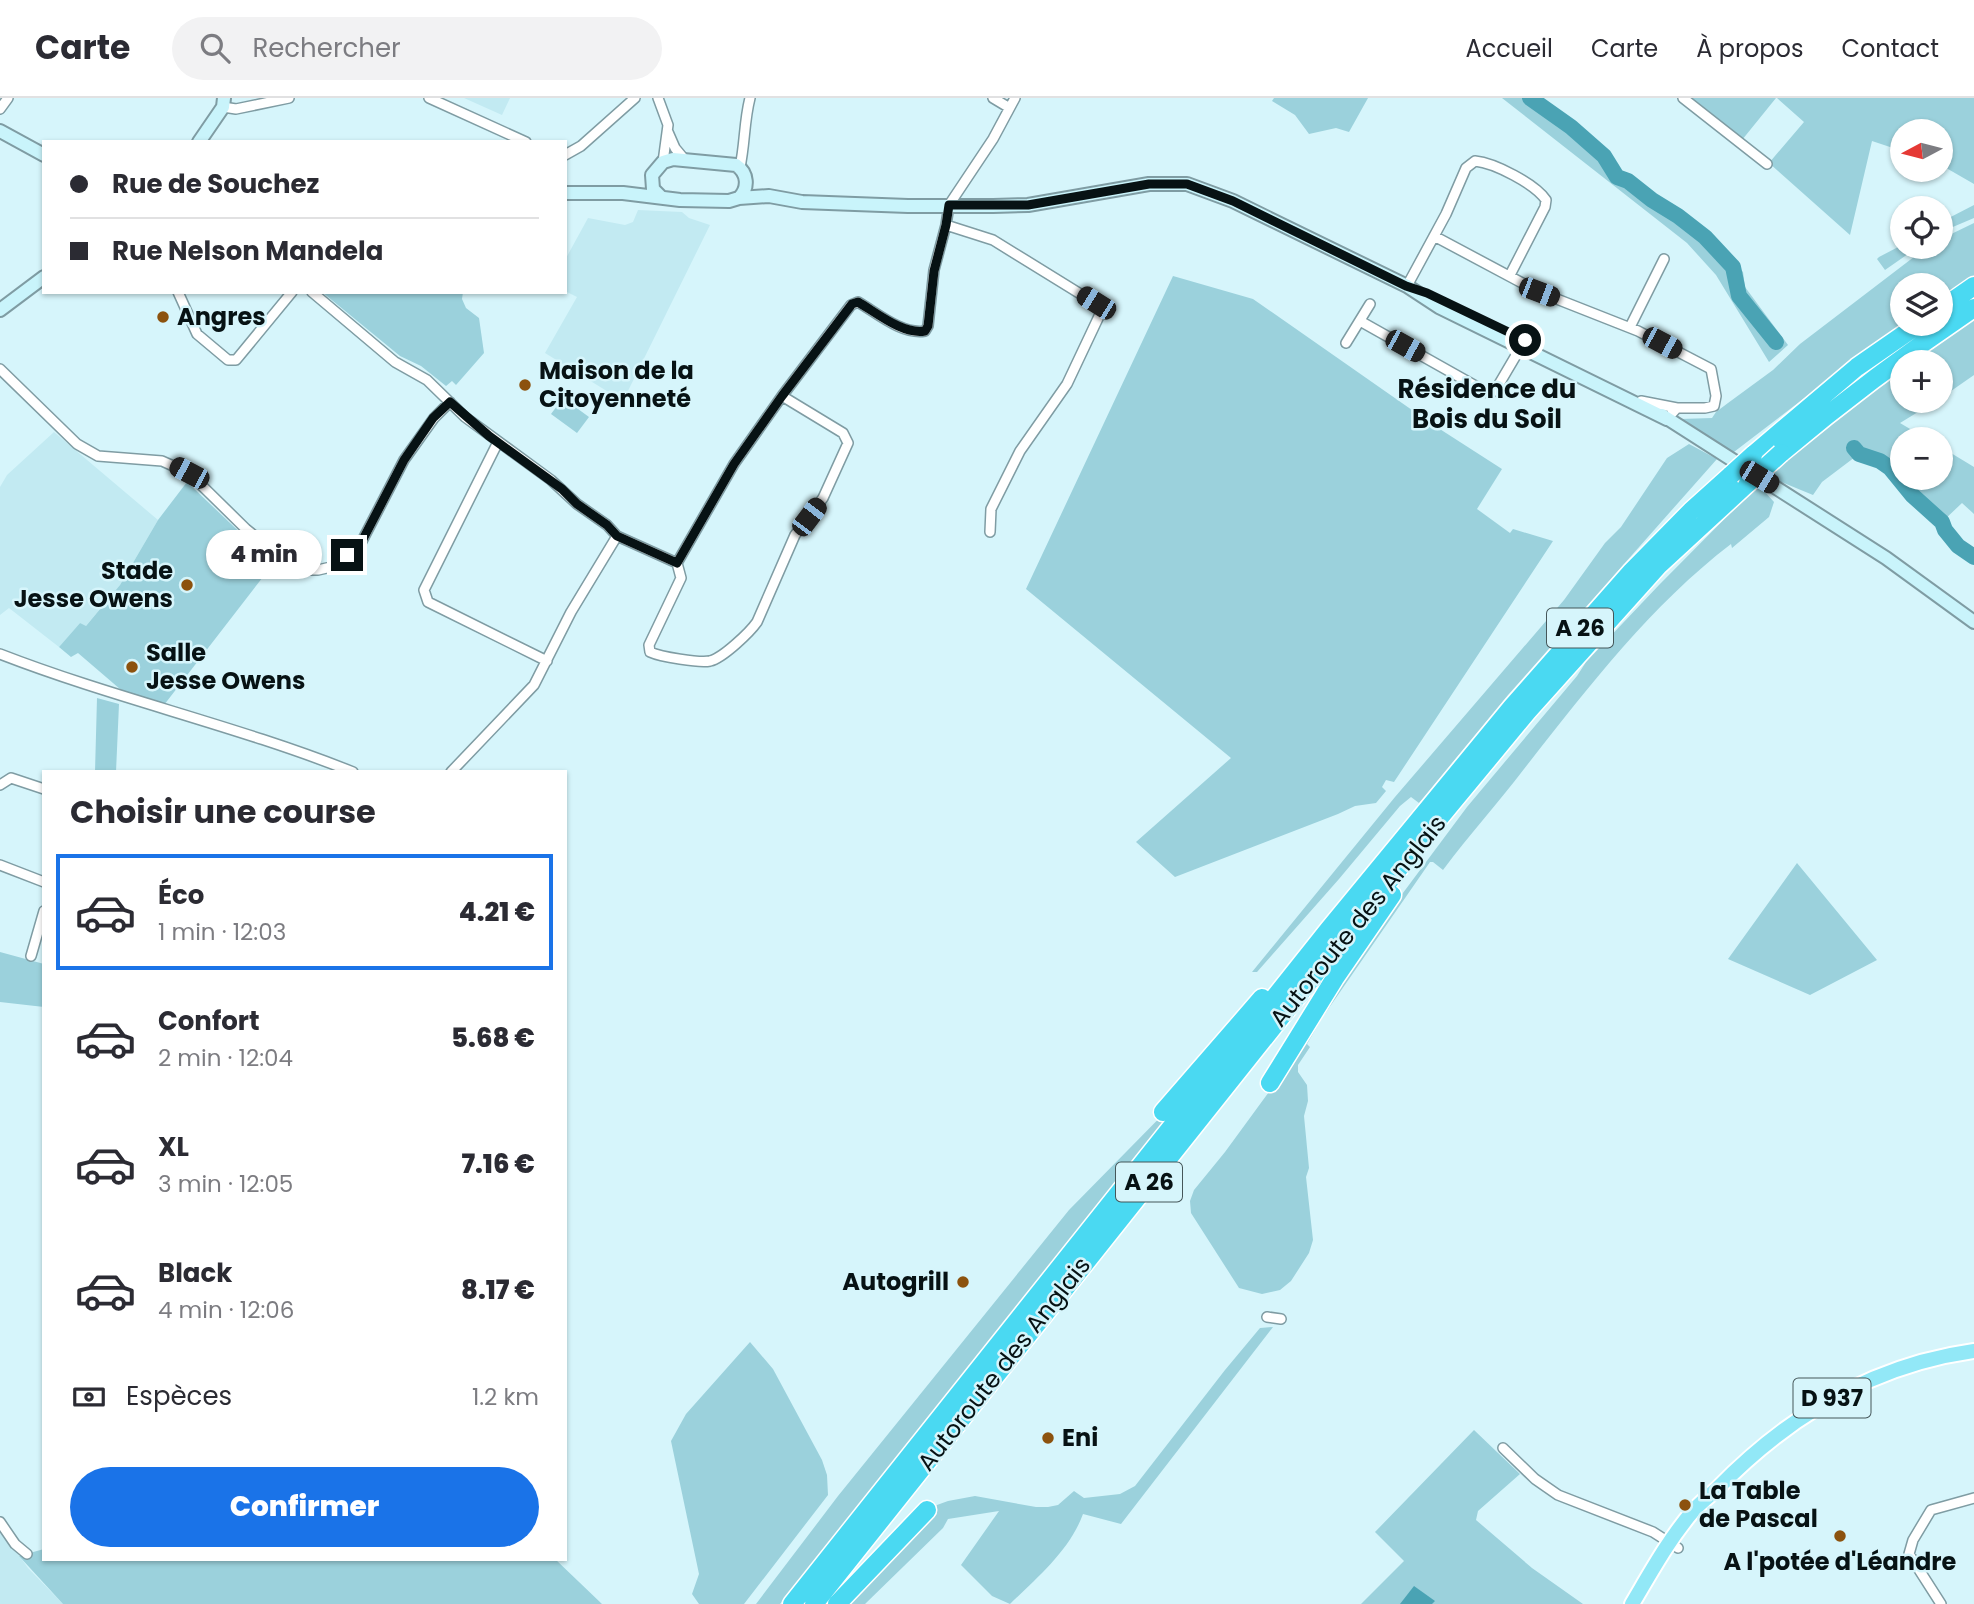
<!DOCTYPE html>
<html lang="fr">
<meta charset="utf-8">
<style>
body{margin:0;font-family:Poppins,sans-serif;background:#f2f2f3;color:#2b2b33;height:100vh;display:flex;flex-direction:column;font-size:26px;white-space:nowrap}
*{box-sizing:border-box;margin:0}
p{font-size:23px;color:#7c7c81}
.icon{flex:none;width:38px;height:38px;fill:none;stroke:currentColor;stroke-width:2;stroke-linecap:round;stroke-linejoin:round}
.map{position:relative;flex:1;overflow:hidden}
.sheet{position:absolute;left:42px;top:672px;width:525px;height:791px;display:flex;flex-direction:column;background:#fff;border-radius:0px;box-shadow:0 2px 5px #0004}
.sheet>*{flex:none}
.banner{position:absolute;left:42px;top:42px;width:525px;height:154px;border-radius:0px;box-shadow:0 2px 5px #0004;display:grid;align-content:center;height:154px;padding:0 28px;background:#fff}
.needle{width:46px;rotate:263deg}
.fabs{position:absolute;left:1890px;top:21px;display:grid;gap:14px}
.fabs a{display:grid;place-items:center;width:63px;height:63px;border-radius:50%;background:#fff;box-shadow:0 2px 5px #0004;font-size:35px}
.end{position:absolute;width:32px;height:32px;margin:-16px;border:9px solid #071214;background:#fff;box-shadow:0 0 0 4px #fff}
.from{border-radius:50%}
.bubble{position:absolute;height:49px;border-radius:24px;background:#fff;box-shadow:0 2px 5px #0004;font-size:23px;font-weight:800;line-height:49px;text-align:center}
.car{position:absolute;width:21px;height:42px;margin:-21px -10px;border-radius:9px;box-shadow:0 0 5px 2px #0007;background:linear-gradient(#222 24%,#8ab4d8 0 40%,#222 0 76%,#8ab4d8 0 86%,#222 0)}
.banner b{display:flex;align-items:center;gap:24px;height:66px;font-size:26px}
.banner b+b{border-top:2px solid #e1e1e2}
.banner i{width:18px;height:18px;background:#2b2b33}
ul{padding:0;list-style:none}
li{display:flex;align-items:center;gap:21px;height:116px;margin:0 14px 10px;padding:0 14px;border:4px solid transparent;border-radius:0px}
li div{flex:1}
li b{display:block;font-size:26px}
li em{font-style:normal;font-weight:800}
li.active{border-color:#1a73e8}
li>.icon{width:63px;height:63px;stroke-width:1.5}
h2{padding:0 28px;font-size:32px;line-height:84px}
.pay{display:flex;align-items:center;gap:18px;height:77px;padding:0 28px;font-size:26px}
.pay p{margin-inline-start:auto}
.action{display:flex;gap:14px;margin-top:auto;padding:14px 28px}
.action a{flex:1;height:80px;border-radius:42px;background:#1a73e8;color:#fff;font-size:28px;font-weight:800;line-height:80px;text-align:center}
header{display:flex;align-items:center;gap:42px;box-sizing:border-box;height:98px;padding:0 35px;background:#fff;border-bottom:2px solid #e1e1e2}
header strong{font-size:33px}
nav{display:flex;gap:38px;margin-inline-start:auto;font-size:24px}
.search{width:490px;height:63px;background:#f2f2f3;display:flex;align-items:center;gap:18px;box-sizing:border-box;padding:0 24px;border-radius:38px;color:#7c7c81;font-size:26px}
.map>svg:first-child{display:block}
</style>
<header>
<strong>Carte</strong>
<div class="search"><svg class="icon" aria-label="search" viewBox="0 0 24 24"><circle cx="10" cy="10" r="6"/><path d="M15 15l6 6"/></svg>Rechercher</div>
<nav><a>Accueil</a><a>Carte</a><a>À propos</a><a>Contact</a></nav>
</header>
<div class="map">
<svg width="1974" height="1506" viewBox="0 0 1974 1506">
<rect width="100%" height="100%" fill="#d6f5fb"/>
<path fill="#c2eaf2" d="M464,0h46l-8,17z
M638,112l44,2 7,6 21,7 -87,176 -78,-48 32,-56 -12,-6v-31l23,-42 37,7 8,-3z
M54,334l104,88 -38,65 -35,42 -5,-4 -21,24 -50,-39 -9,7v-128l7,-12z
M0,1431l28,39 35,36h-63z"/>
<path fill="#9bd1dc" d="M1274,0h94l-19,34 -13,-4 -27,6 -14,-19 -23,-14z
M1502,0h36l11,5 11,12 22,17 39,40 90,62 32,38 2,15 43,58 -19,17 -53,-87 -29,-32z
M1690,0h86l-34,42z
M1777,0h197v86l-33,-19v-34h-39v20l-30,-10 -22,94 -81,-72 35,-41z
M1974,107v13l-33,14v-10z
M1974,125v54l-33,22v-14h-39v39h3l-34,23 -141,108 -50,-36 32,-1 4,-6 12,-9 45,-33 27,-26 127,-97h14v-8z
M1902,147l16,2 -33,23 -8,-11 2,-2z
M1173,178l80,23 179,125 70,45 -25,40 33,24 3,-4 40,12 -159,241 -8,-2 -4,7 4,4 -10,12 -21,3 -17,8 -163,63 -39,-35 95,-84 -205,-169z
M322,194h141l-1,7 4,9 13,10 5,35 -28,32 -4,-4 -6,5 -25,-20 -21,-10z
M1974,219v58l-33,23v-36h-34z
M1902,268v35h34l-36,22 27,16h-25v39h39v-31l33,20v47l-12,-11 -20,19c-10,-9 -21,-17 -30,-27 -19,-20 -24,-33 -53,-41l-37,28 -9,13 -34,-14 -15,10 10,11 -5,15 -37,31 -1,-4c-81,62 -144,145 -207,225 -26,34 -55,66 -81,101l-10,-8h-3l-108,156 -15,26 3,3 -12,18v7l9,13 1,16 -4,15 5,52 -3,9 7,63 -4,13 -18,28 -11,9 -18,4 -23,-6 -48,-75 -1,-12 4,-11 31,-38 49,-67 54,-87 66,-93 73,-98 110,-131 9,-14 73,-77 111,-112 65,-55z
M563,300l26,19 -12,16 -26,-19z
M1689,346l28,15 -209,236 -89,108 -8,-6 -11,9 -61,73 -82,93h-5l143,-175 169,-197 41,-57 16,-16 46,-69z
M187,384l86,82 -109,141 -37,-10 -49,-42 -7,4 -12,-10 21,-24 6,3 34,-41 38,-65z
M97,600l22,6 -3,68h-21z
M1797,765l80,97 -67,35 -82,-36z
M0,854l44,12v43l-44,-5z
M1184,995l3,3 -116,142 -271,342 -20,24h-24l82,-108 231,-286z
M1273,1229l-152,197 -38,-10c-13,36 -46,64 -73,90l-18,-8 -31,-31 38,-54 -51,8 -5,9 -78,76h-16l16,-21 72,-78 11,-4 27,-5 61,11h12l10,-2 16,-14 10,7 36,-4 15,-8 90,-116 35,-42z
M750,1244l23,27 49,91 5,15 1,20 -84,109h-45l-7,-10 7,-20 -28,-133 15,-27z
M1474,1332l46,44 -42,37 -2,9 56,48 51,36h-222l43,-43 -29,-29z
M44,1451v10h511l47,45h-539l-44,-48z"/>
<path fill="#4aa3b4" d="M1414,1488l21,15 -3,3h-32z"/>
<g fill="none" stroke-linecap="round" stroke-linejoin="round">
<path stroke="#4aa3b4" stroke-width="16" d="M1530,0l41,29 33,29 13,21 11,4 24,19 26,16 27,21 28,30 6,29 37,46
M1854,350l5,6 21,7 10,7 22,27 30,27 3,8 13,16 16,11"/>
<g stroke="#7f9ca3" stroke-width="12">
<path id="street" d="M429,0l97,44
M658,0l10,27 -5,37
M993,0l15,9
M1683,0l84,66
M223,9l13,2 53,-11
M0,11l8,-11
M668,34l7,16 10,12
M565,57l16,-9 54,-48
M740,69c5,-23 4,-46 10,-69
M1434,138l105,56 99,39 73,38 5,27 -2,10 -9,2h-28l-10,11
M1407,188l39,-72 20,-46 9,-7c20,2 60,23 71,39l-1,7 -35,68
M178,194l19,42 31,26h8l56,-68
M312,194l83,70 32,18 38,37 86,63 26,24 30,21 10,11 60,27
M1360,223l128,72 7,-2 30,-51
M1630,229l34,-68
M1346,245l24,-39
M0,271l77,75 21,12 64,5 27,12 57,56 51,41h21l13,-3 29,-22 44,-85 30,-42 16,-16
M1641,303l36,7
M498,344l-74,148 4,12 119,59
M990,434l1,-23 29,-58 47,-67 34,-72 -6,-9 -102,-63 -47,-15 3,-20 44,-66 22,-41
M677,465l4,15 -32,67 1,7c11,5 49,11 60,9 13,-3 40,-29 47,-39l38,-87 28,-37 25,-55 -5,-10 -61,-37
M677,465l57,-99 48,-68 69,-91 7,-3c19,11 44,33 67,29l3,-5 6,-56 12,-45
M0,556c116,45 238,72 353,118
M451,674l83,-87 37,-73 46,-76
M0,687l11,-7 33,11
M0,767l44,17
M31,858l13,-45
M1267,1219l14,2
M1503,1350l32,31 23,16 95,37 25,16
M0,1424l15,22 12,10
M1941,1506l-32,-50 4,-14 18,-30 43,-12"/>
</g>
<g stroke="#7f9ca3" stroke-width="16">
<path id="secondary" d="M0,33l44,24
M199,44l24,-35 1,-9
M565,95h58l57,7 49,1 10,-3 30,-2 33,6 106,4h85l35,-1 121,-21h38l46,17 174,85 32,21 228,112
M660,98l-7,-7 -1,-14 11,-13 10,-3 63,6c12,8 13,23 3,33
M0,212l44,-33
M1662,317l224,143 88,64"/>
</g>
<g stroke="#fff" stroke-width="18">
<path id="primary" d="M1632,1506c19,-32 37,-65 61,-93 7,-8 16,-15 24,-22 70,-72 156,-124 257,-138"/>
</g>
<g stroke="#fff" stroke-width="21">
<path id="highway" d="M1941,211l33,-23
M1781,355c62,-52 126,-100 193,-145
M1753,357l104,-88 62,-43
M1270,985l65,-105 57,-83
M1163,1014l99,-114
M792,1506l537,-675 183,-222 120,-136 59,-60 40,-36
M814,1506l618,-777 95,-115 131,-146 90,-83
M837,1506l90,-94"/>
</g>
<use href="#street" stroke="#fff" stroke-width="9"/>
<use href="#secondary" stroke="#c9f4fb" stroke-width="12"/>
<use href="#primary" stroke="#92e8f7" stroke-width="14"/>
<use href="#highway" stroke="#4ad9f2" stroke-width="18"/>
<g stroke="#fff" stroke-width="21" stroke-linecap="butt">
<path id="highway-bridge" d="M1731,377l22,-20
M1748,385l33,-30"/>
</g>
<use href="#highway-bridge" stroke="#4ad9f2" stroke-width="18"/>
</g>
<g fill="none" stroke-linecap="round" stroke-linejoin="round">
<path stroke="#071214" stroke-width="9" d="M347,457l13,-10 44,-85 29,-42 17,-16 39,34 73,53 15,15 30,21 10,11 60,27 57,-99 48,-68 70,-92 6,-2c19,11 45,33 67,29l3,-5 6,-55 12,-46 3,-20h79l121,-21h38l46,17 173,85 21,7 98,47"/>
</g>
<g fill="#8c520e" stroke="#d6f5fb" stroke-width="2.5">
<circle cx="163" cy="219" r="7"/>
<circle cx="525" cy="287" r="7"/>
<circle cx="187" cy="487" r="7"/>
<circle cx="132" cy="569" r="7"/>
<circle cx="963" cy="1184" r="7"/>
<circle cx="1048" cy="1340" r="7"/>
<circle cx="1685" cy="1407" r="7"/>
<circle cx="1840" cy="1438" r="7"/>
</g>
<g text-anchor="middle" stroke-width="5" stroke-linejoin="round" paint-order="stroke">
<g fill="#d6f5fb" stroke="#455659" stroke-width="2">
<rect x="1547" y="510.5" width="66" height="39" rx="5"/>
<rect x="1116" y="1064.5" width="66" height="39" rx="5"/>
<rect x="1793.5" y="1280.5" width="77" height="39" rx="5"/>
</g>
<g font-size="23" font-weight="bold" fill="#071214">
<text x="1580" y="538">A 26</text>
<text x="1149" y="1092">A 26</text>
<text x="1832" y="1308">D 937</text>
</g>
<g font-size="24" font-weight="bold" fill="#071214" stroke="#d6f5fb" text-anchor="start">
<text x="177" y="227">Angres</text>
<text x="539" y="281">Maison de la<tspan x="539" dy="28">Citoyenneté</tspan></text>
<text x="173" y="481" text-anchor="end">Stade<tspan x="173" dy="28">Jesse Owens</tspan></text>
<text x="146" y="563">Salle<tspan x="146" dy="28">Jesse Owens</tspan></text>
<text x="949" y="1192" text-anchor="end">Autogrill</text>
<text x="1062" y="1348">Eni</text>
<text x="1699" y="1401">La Table<tspan x="1699" dy="28">de Pascal</tspan></text>
<text x="1840" y="1472" text-anchor="middle">A l'potée d'Léandre</text>
</g>
<g font-size="24" fill="#071214" stroke="#d6f5fb">
<text transform="translate(1358 823) rotate(-51)" y="8">Autoroute des Anglais</text>
<text transform="translate(1004 1266) rotate(-52)" y="8">Autoroute des Anglais</text>
</g>
<g font-size="26" font-weight="bold" fill="#071214" stroke="#d6f5fb">
<text x="1487" y="300">Résidence du<tspan x="1487" dy="30">Bois du Soil</tspan></text>
</g>
</g>
</svg>
<div class="fabs">
<a><svg class="needle" viewBox="-14 -14 28 28"><path d="M0-13l5 13h-10z" fill="#e53935"/><path d="M0 13l5-13h-10z" fill="#7c7c81"/></svg></a>
<a><svg class="icon" aria-label="locate" viewBox="0 0 24 24"><circle cx="12" cy="12" r="6"/><path d="M12 2v4M12 18v4M2 12h4M18 12h4"/></svg></a>
<a><svg class="icon" aria-label="layers" viewBox="0 0 24 24"><path d="M12 4l9 5-9 5-9-5zM3 14l9 5 9-5"/></svg></a>
<a>+</a>
<a>−</a>
</div>
<i class="end from" style="left:1525px;top:242px"></i>
<i class="end" style="left:347px;top:457px"></i>
<div class="bubble" style="left:206px;top:432px;width:116px">4 min</div>
<i class="car" style="left:1539px;top:194px;rotate:111deg"></i>
<i class="car" style="left:1096px;top:205px;rotate:302deg"></i>
<i class="car" style="left:1662px;top:245px;rotate:118deg"></i>
<i class="car" style="left:1405px;top:248px;rotate:119deg"></i>
<i class="car" style="left:189px;top:375px;rotate:298deg"></i>
<i class="car" style="left:1759px;top:379px;rotate:121deg"></i>
<i class="car" style="left:809px;top:419px;rotate:37deg"></i>
<div class="banner">
<b><i class="from"></i>Rue de Souchez</b>
<b><i></i>Rue Nelson Mandela</b>
</div>
<section class="sheet">
<h2>Choisir une course</h2>
<ul>
<li class="active"><svg class="icon" aria-label="car" viewBox="0 0 24 24"><path d="M5 17H2v-5l4-1 3-4h7l3 4 3 1v5h-3M9 17h6M6 11h13"/><circle cx="7" cy="17" r="2"/><circle cx="17" cy="17" r="2"/></svg><div><b>Éco</b><p>1 min · 12:03</p></div><em>4.21 €</em></li>
<li><svg class="icon" aria-label="car" viewBox="0 0 24 24"><path d="M5 17H2v-5l4-1 3-4h7l3 4 3 1v5h-3M9 17h6M6 11h13"/><circle cx="7" cy="17" r="2"/><circle cx="17" cy="17" r="2"/></svg><div><b>Confort</b><p>2 min · 12:04</p></div><em>5.68 €</em></li>
<li><svg class="icon" aria-label="car" viewBox="0 0 24 24"><path d="M5 17H2v-5l4-1 3-4h7l3 4 3 1v5h-3M9 17h6M6 11h13"/><circle cx="7" cy="17" r="2"/><circle cx="17" cy="17" r="2"/></svg><div><b>XL</b><p>3 min · 12:05</p></div><em>7.16 €</em></li>
<li><svg class="icon" aria-label="car" viewBox="0 0 24 24"><path d="M5 17H2v-5l4-1 3-4h7l3 4 3 1v5h-3M9 17h6M6 11h13"/><circle cx="7" cy="17" r="2"/><circle cx="17" cy="17" r="2"/></svg><div><b>Black</b><p>4 min · 12:06</p></div><em>8.17 €</em></li>
</ul>
<div class="pay"><svg class="icon" aria-label="cash" viewBox="0 0 24 24"><path d="M3 7h18v10H3z"/><circle cx="12" cy="12" r="2"/></svg>Espèces<p>1.2 km</p></div>
<div class="action"><a>Confirmer</a></div>
</section>
</div>
